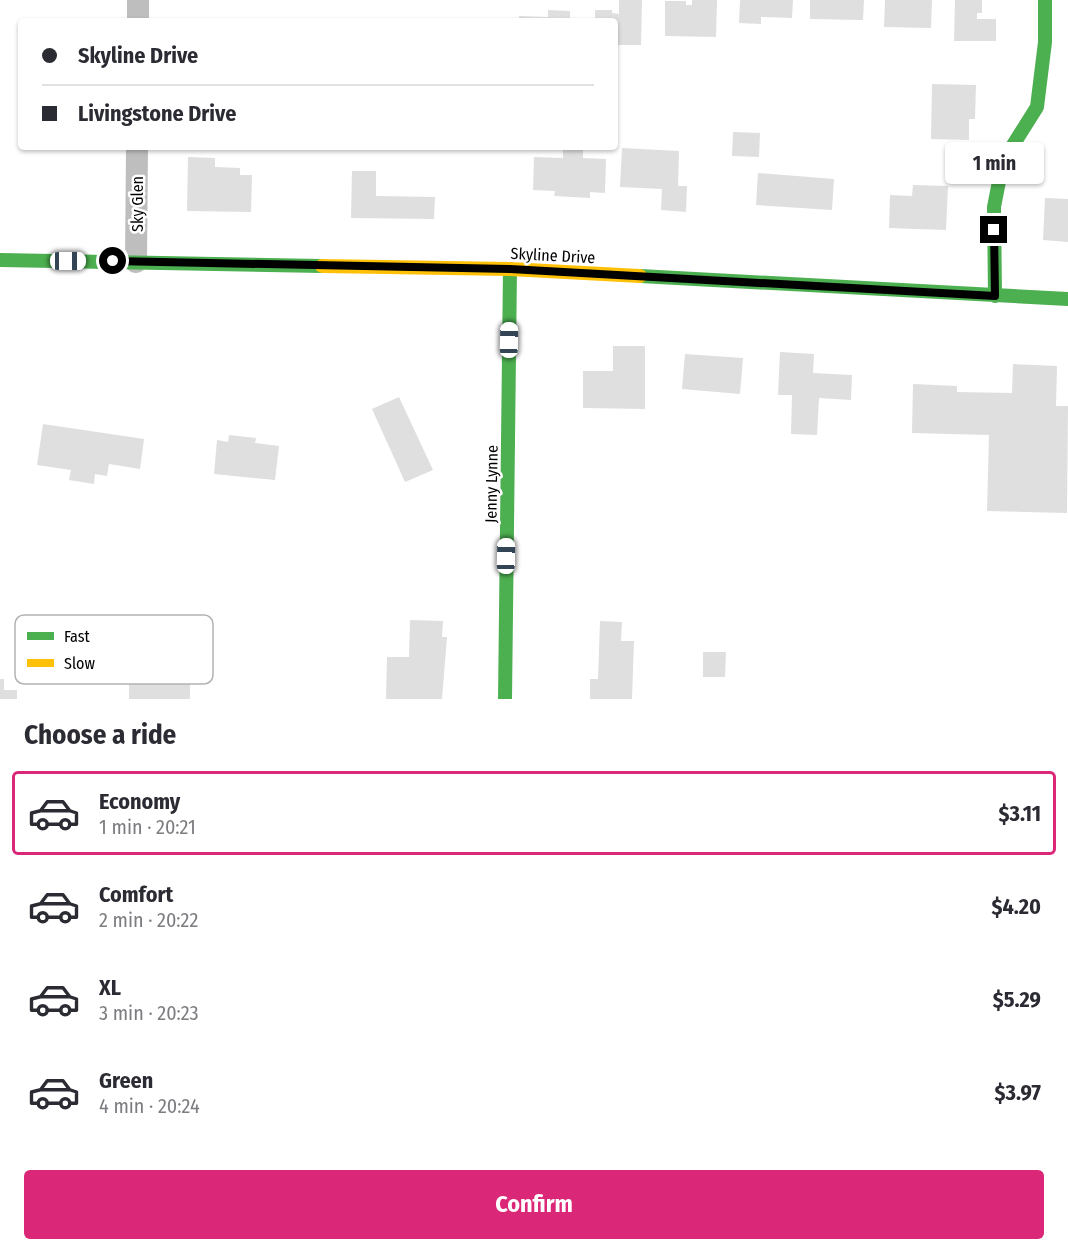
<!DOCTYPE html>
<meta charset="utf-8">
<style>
body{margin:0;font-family:"Fira Sans Condensed",sans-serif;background:#f2f2f3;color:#2b2b33;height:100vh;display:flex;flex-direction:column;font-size:22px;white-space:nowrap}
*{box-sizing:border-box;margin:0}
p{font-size:20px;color:#7c7c81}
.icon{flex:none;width:33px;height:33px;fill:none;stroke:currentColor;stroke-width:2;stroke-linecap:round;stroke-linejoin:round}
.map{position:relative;height:699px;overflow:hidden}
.side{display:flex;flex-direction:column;background:#fff;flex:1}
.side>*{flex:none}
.banner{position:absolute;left:18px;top:18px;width:600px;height:132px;border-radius:6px;box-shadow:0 2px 4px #0004;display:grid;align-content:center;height:132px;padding:0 24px;background:#fff}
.end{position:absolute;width:27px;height:27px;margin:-14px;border:8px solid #000;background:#fff;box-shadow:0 0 0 3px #fff}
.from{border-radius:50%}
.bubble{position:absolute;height:42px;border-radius:6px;background:#fff;box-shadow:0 2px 4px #0004;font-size:20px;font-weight:700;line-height:42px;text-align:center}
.car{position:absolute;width:18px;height:36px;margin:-18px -9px;border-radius:8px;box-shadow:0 0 4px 2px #0007;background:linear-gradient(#fff 24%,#345 0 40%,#fff 0 76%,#345 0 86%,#fff 0)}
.banner b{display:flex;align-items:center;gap:21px;height:57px;font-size:22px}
.banner b+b{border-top:2px solid #e1e1e2}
.banner i{width:15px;height:15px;background:#2b2b33}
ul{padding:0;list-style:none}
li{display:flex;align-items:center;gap:18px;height:84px;margin:0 12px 9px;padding:0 12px;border:3px solid transparent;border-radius:6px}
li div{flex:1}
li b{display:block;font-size:22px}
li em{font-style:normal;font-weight:700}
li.current{border-color:#db2777}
li>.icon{width:54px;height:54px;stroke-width:1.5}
h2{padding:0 24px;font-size:27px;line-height:72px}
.primary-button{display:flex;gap:12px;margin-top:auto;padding:12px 24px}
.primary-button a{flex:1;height:69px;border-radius:6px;background:#db2777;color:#fff;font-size:24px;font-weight:700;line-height:69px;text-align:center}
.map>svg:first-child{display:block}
</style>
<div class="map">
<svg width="1068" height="699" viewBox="0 0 1068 699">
<rect width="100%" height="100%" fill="#fff"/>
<path fill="#dfdfdf" d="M619,0h23l-1,45h-26v-24h-20v-11h17v3l7,1z
M692,0h25l-1,37 -51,-1v-35h21v4h6z
M740,0h53l-1,18 -31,-1v7l-22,-1z
M810,0h54l-1,20 -53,-1z
M885,0h47l-1,28 -47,-1z
M955,0h27v13h-5v6h19v22h-42z
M548,10l22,1v10h-51v-5l29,1z
M932,84l44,1 -1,34h-6v21l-38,-1z
M733,132l27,1 -1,24 -27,-1z
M563,147h20v11l23,1 -1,34 -15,-1v6l-36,-2 1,-5 -22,-1 1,-33 29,1z
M622,148l57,3 -1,35h9l-1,26 -25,-2 1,-21 -42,-2z
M188,157l27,1v9l25,1v7h12l-1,37 -64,-1z
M352,171h24v25l59,1 -1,22 -83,-1z
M758,173l76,6 -2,31 -76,-5z
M913,185l35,1 -2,44 -57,-2 1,-33 22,1z
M1045,198l23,1v43l-25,-2z
M613,346h32v63l-62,-1v-37h30z
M780,352l34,2 -1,19 39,2 -1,25 -32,-2 -2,37 -26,-1 1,-39h-14z
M685,354l58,4 -3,36 -58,-5z
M1013,364l44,2 -1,40h12l-1,107 -80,-2 2,-76 -77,-2 1,-49 44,2v6l55,1z
M399,397l34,73 -28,12 -33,-73z
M43,424l101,15 -4,30 -31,-5 -2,12 -12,-2 -1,10 -25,-4 2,-10 -34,-5z
M229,435l27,3 -1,5 24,3 -4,34 -61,-6 3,-34 11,2z
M410,620l33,1 -1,16h5l-5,62h-56l1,-42h22z
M600,621l22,1 -1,19h13l-2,58h-42v-20h8z
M703,652h23l-1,25h-22z
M147,660h20v15h23v24h-61v-25h18z
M0,679h4v11h13v9h-17z"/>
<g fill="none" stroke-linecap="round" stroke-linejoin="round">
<path stroke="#bebebe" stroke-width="22" d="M138,21v-21
M136,262l1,-115"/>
<path stroke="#4caf50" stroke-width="14" d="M0,260l322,6
M640,276l428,23
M995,296l-1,-89 9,-46 34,-54 8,-65v-42
M505,699l5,-430"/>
<path stroke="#ffc107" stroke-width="14" d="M322,266l188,3 130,7"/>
</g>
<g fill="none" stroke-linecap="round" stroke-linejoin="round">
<path stroke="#000" stroke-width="8" d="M113,261l397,8 485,27 -1,-66"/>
</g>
<g text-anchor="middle" stroke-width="5" stroke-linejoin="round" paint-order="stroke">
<g font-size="16" fill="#000" stroke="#fff">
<text transform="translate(137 204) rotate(-90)" y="6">Sky Glen</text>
<text transform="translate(553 255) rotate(3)" y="6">Skyline Drive</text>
<text transform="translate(491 484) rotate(-89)" y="6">Jenny Lynne</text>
</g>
</g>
<rect x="15" y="615" width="198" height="69" rx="9" fill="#fff" stroke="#b2b2b2" stroke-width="1.5"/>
<rect x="27" y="632" width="27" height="8" fill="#4caf50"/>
<rect x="27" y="659" width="27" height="8" fill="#ffc107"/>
<g font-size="16" fill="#000">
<text x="64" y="642">Fast</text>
<text x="64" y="669">Slow</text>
</g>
</svg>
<i class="end from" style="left:113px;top:261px"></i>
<i class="end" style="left:994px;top:230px"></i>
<div class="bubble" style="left:945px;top:142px;width:99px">1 min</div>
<i class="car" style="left:68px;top:261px;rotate:90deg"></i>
<i class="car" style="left:509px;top:340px;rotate:1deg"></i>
<i class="car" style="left:506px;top:556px;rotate:1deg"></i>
<div class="banner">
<b><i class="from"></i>Skyline Drive</b>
<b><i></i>Livingstone Drive</b>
</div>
</div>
<section class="side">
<h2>Choose a ride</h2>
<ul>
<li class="current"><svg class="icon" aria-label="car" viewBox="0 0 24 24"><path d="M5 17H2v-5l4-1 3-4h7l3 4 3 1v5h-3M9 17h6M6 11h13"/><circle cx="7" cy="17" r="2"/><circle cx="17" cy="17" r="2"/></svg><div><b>Economy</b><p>1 min · 20:21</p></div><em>$3.11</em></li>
<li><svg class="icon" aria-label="car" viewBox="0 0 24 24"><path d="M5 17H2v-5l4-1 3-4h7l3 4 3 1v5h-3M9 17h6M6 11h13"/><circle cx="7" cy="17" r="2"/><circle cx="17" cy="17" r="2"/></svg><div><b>Comfort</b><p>2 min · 20:22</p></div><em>$4.20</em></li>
<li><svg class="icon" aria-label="car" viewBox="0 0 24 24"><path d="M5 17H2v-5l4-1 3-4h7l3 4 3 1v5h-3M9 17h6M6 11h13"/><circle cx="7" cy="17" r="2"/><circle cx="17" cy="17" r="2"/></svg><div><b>XL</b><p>3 min · 20:23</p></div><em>$5.29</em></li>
<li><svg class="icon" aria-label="car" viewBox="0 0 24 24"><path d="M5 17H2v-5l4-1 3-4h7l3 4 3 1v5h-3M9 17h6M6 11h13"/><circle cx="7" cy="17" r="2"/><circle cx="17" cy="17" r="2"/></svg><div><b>Green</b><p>4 min · 20:24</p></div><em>$3.97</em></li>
</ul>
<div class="primary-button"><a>Confirm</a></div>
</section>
